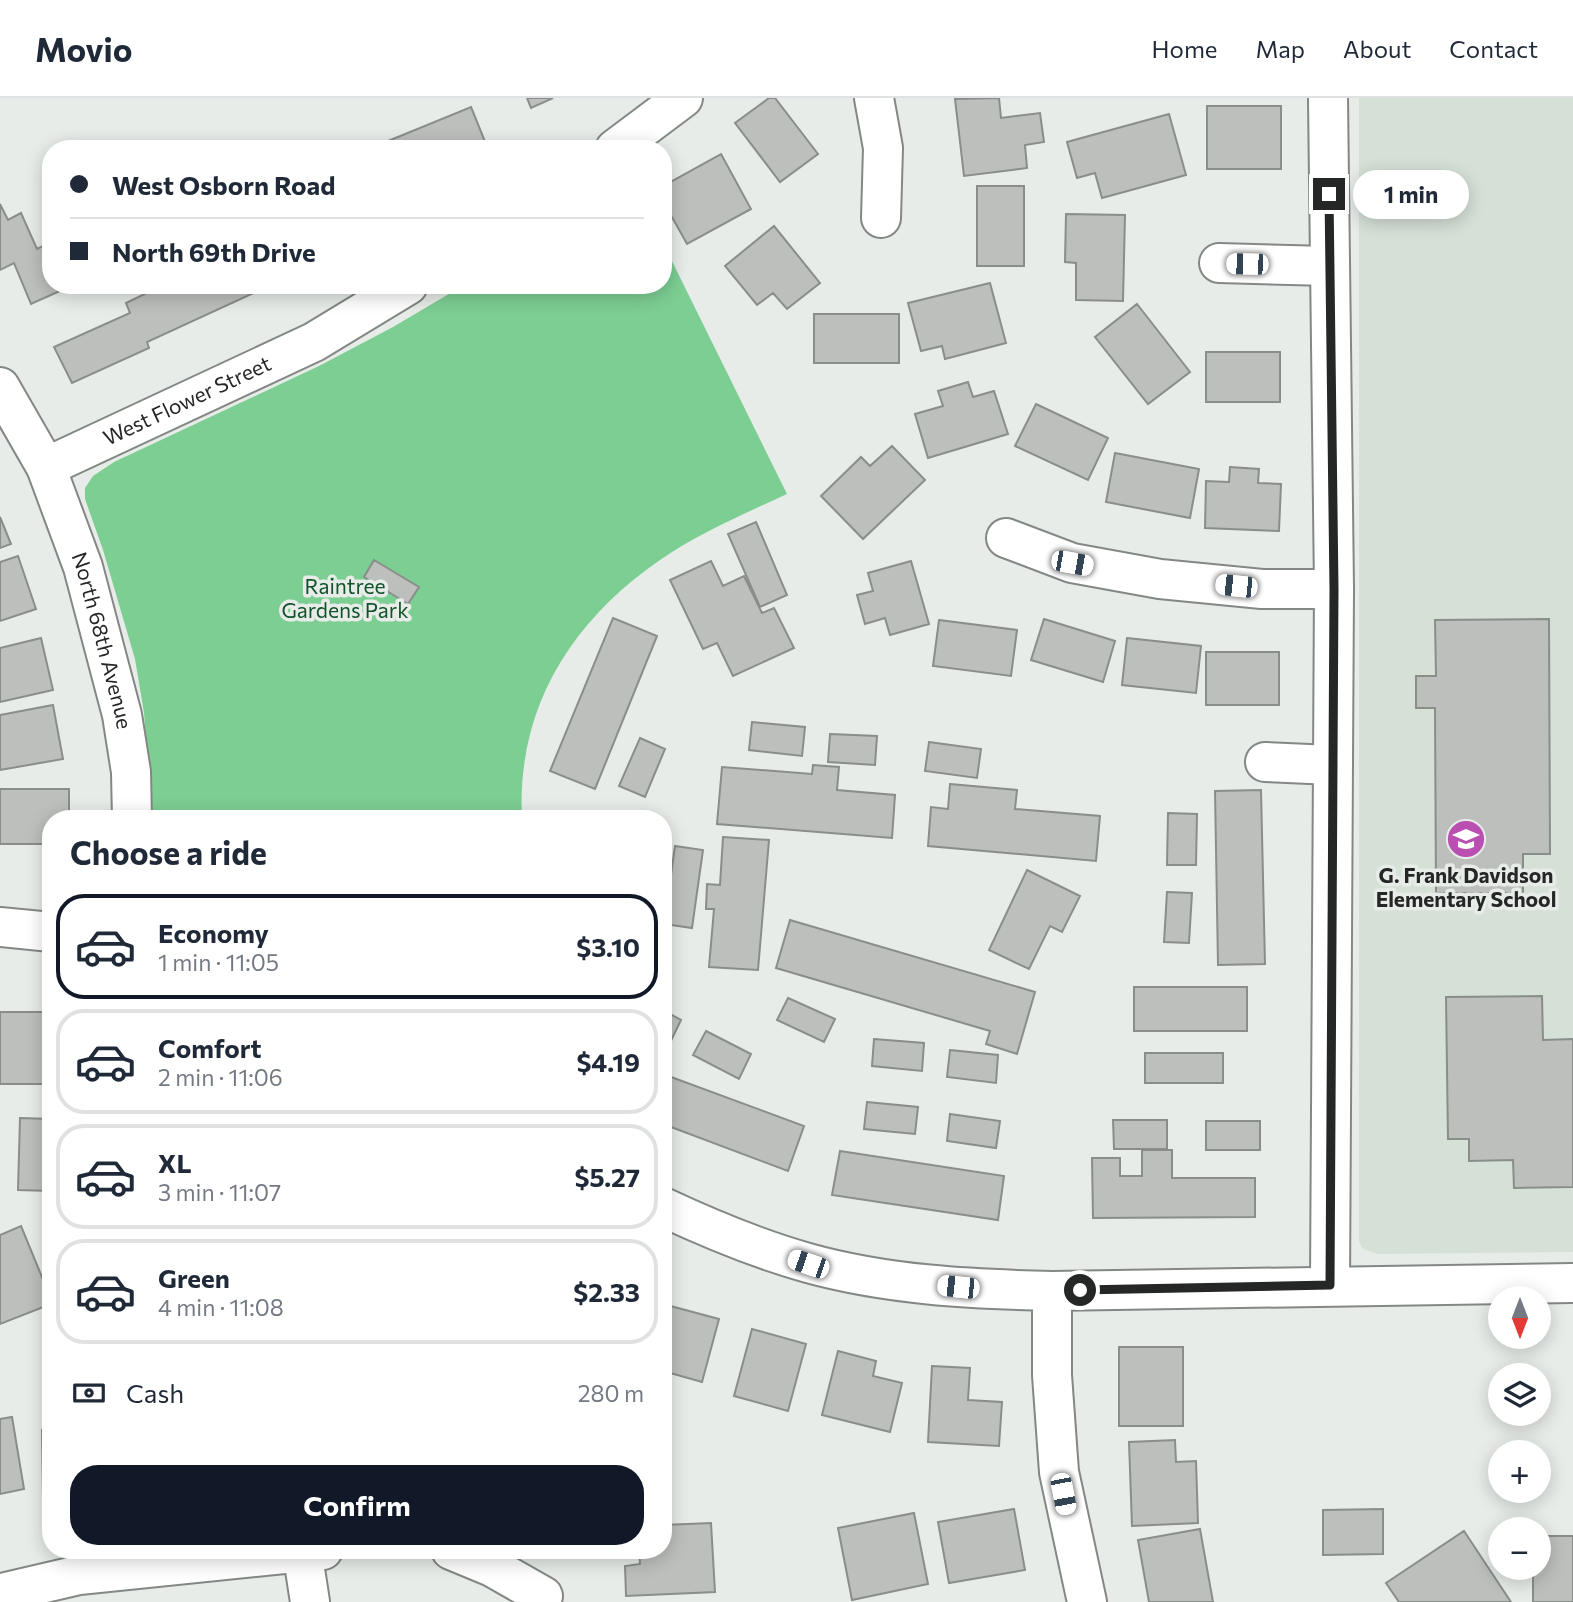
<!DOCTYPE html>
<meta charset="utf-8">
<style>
body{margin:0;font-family:Commissioner,sans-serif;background:#f6f6f7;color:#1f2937;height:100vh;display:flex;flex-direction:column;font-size:26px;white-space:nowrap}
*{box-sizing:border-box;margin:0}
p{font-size:23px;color:#747a83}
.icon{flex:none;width:38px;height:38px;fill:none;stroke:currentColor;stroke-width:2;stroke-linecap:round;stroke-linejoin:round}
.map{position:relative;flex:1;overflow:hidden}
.sheet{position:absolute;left:42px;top:712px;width:630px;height:749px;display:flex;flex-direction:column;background:#fff;border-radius:28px;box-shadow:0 4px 18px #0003}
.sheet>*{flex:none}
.hud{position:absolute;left:42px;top:42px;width:630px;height:154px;border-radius:28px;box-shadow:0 4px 18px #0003;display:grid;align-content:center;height:154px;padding:0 28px;background:#fff}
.needle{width:46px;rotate:180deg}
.tools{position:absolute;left:1488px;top:1188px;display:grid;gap:14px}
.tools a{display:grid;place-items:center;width:63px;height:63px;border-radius:50%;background:#fff;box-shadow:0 4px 18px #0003;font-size:35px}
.end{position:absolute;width:32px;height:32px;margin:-16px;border:9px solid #252726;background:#fff;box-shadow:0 0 0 4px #fff}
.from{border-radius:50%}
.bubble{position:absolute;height:49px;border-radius:24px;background:#fff;box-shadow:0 4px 18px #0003;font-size:23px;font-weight:700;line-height:49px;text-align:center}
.car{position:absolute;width:21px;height:42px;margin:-21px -10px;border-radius:9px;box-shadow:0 0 5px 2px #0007;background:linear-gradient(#fff 24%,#345 0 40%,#fff 0 76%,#345 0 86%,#fff 0)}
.hud b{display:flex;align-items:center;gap:24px;height:66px;font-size:26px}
.hud b+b{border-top:2px solid #e0e1e3}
.hud i{width:18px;height:18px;background:#1f2937}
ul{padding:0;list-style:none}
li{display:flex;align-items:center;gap:21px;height:105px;margin:0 14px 10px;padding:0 14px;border:4px solid #e0e1e3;border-radius:28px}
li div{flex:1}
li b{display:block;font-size:26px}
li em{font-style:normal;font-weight:700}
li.selected{border-color:#111827}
li>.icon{width:63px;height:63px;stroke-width:1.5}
h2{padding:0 28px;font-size:32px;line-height:84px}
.pay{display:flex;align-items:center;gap:18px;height:77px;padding:0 28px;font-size:26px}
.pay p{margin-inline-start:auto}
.primary-button{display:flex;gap:14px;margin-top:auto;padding:14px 28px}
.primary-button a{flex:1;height:80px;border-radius:28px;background:#111827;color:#fff;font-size:28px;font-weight:700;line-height:80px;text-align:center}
header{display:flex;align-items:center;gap:42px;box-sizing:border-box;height:98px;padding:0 35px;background:#fff;border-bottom:2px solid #e0e1e3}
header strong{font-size:33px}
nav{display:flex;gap:38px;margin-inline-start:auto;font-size:24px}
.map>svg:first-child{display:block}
</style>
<header>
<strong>Movio</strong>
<nav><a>Home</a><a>Map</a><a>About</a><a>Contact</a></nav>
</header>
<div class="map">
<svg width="1573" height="1504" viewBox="0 0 1573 1504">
<rect width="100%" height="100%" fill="#e7ece8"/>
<path fill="#d5e0d7" d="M1359,0h214v1154l-195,2 -15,-5 -4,-8z"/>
<path fill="#7dce93" d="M663,145l124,251c-43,20 -88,39 -127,66 -89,61 -144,149 -138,259h-370l-8,-106 -9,-54 -32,-109 -18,-51v-11l8,-12 21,-14 205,-96 74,-39 71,-42h199z"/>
<path fill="#bcbfbc" stroke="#8a8e8b" stroke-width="2" d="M527,0h26l-22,10z
M769,0h6l43,56 -38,28 -45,-59z
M999,0l2,20 39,-5 4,29 -19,3 2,23 -63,8 -9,-77z
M1207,8h74v63h-74z
M471,9l17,42h-117v-1z
M1169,16l17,61 -84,23 -7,-25 -18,5 -10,-36z
M721,56l30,55 -64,35 -24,-43v-15z
M977,88h47v80h-47z
M0,106l8,16 13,-7 16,36 14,-7v43l20,1 -40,18 -17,-41 -14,7z
M1066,116l59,1 -2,86 -47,-1v-37l-11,-1z
M774,128l46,57 -33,26 -14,-16 -16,12 -32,-39z
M990,185l16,60 -61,16 -3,-13 -21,5 -13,-48z
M163,187h92l3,6 -111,51 2,6 -77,35 -18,-36 76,-34 -4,-10z
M1137,206l53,68 -42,32 -53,-67z
M814,216h85v49h-85z
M1206,254h74v50h-74z
M968,284l5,15 21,-6 14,43 -80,24 -13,-44 28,-8 -5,-15z
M1036,306l72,34 -20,42 -73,-34z
M892,348l33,34 -62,59 -42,-43 40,-39 9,9z
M1115,355l84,16 -9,49 -84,-16z
M1230,369l29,2 -1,14 23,1 -2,47 -74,-3 1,-47 23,1z
M0,419l11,27 -11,4z
M756,424l31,73 -27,12 -32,-73z
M18,458l18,53 -36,12v-59z
M374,462l45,27 -11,17 -44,-27z
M711,463l12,25 21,-10 18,37 12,-5 20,40 -61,28 -16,-33 -14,6 -33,-69z
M911,463l18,63 -39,11 -5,-17 -20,6 -8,-29 16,-4 -5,-18z
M613,520l44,18 -62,153 -45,-18z
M1044,521l71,22 -12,41 -72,-22z
M1549,521l1,235h-27v39h-87l-1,-185h-19v-32h20l-1,-56z
M939,522l78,10 -6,46 -78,-10z
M41,540l12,52 -53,12v-54z
M1127,540l74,8 -5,47 -74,-8z
M1206,554h73v53h-73z
M53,607l10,54 -63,11v-55z
M752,624l53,5 -3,29 -53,-6z
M830,636l47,2 -2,29 -47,-3z
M640,640l25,11 -20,48 -26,-11z
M929,644l52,7 -4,29 -52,-7z
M813,667l26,2 -2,23 58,5 -3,43 -175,-14 5,-57 90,7z
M950,686l67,6 -2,19 85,7 -4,45 -168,-15 3,-39 17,2z
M0,691h69v30h-18v25h-51z
M1261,692l4,174 -47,1 -3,-174z
M1168,715l29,1 -1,51h-29z
M723,739l46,3 -11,130 -49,-3 5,-58h-8l1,-25 13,1z
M675,748l28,4 -11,78 -28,-4z
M1027,772l53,26 -18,36 -12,-6 -21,43 -40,-19z
M1167,794l25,1 -3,50 -25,-1z
M790,822l245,72 -18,62 -31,-10 4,-13 -214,-63z
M1134,889h113v44h-113z
M1542,898l1,44 30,-1v148l-59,1 -1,-28 -44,1v-22h-21l-2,-142z
M788,900l47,21 -11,23 -47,-22z
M663,912l18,10 -12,25 -6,-3z
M0,914h51v72h-51z
M706,933l45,23 -12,25 -46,-24z
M874,941l50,4 -2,28 -50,-5z
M950,952l48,5 -2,28 -49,-6z
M1145,955h78v30h-78z
M663,976l141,52 -16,45 -125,-47z
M867,1004l51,5 -3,27 -51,-5z
M950,1016l50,7 -4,27 -49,-7z
M20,1020l31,1v72l-33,-1z
M1113,1022h54v29h-53z
M1206,1023h54v29h-54z
M1142,1052h30v28h83v39l-162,1 -1,-60h28v18h22z
M840,1053l164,25 -6,44 -166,-25z
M21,1128l30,73v5l-51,20v-89z
M663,1206l56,15 -17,63 -39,-11z
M752,1231l54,15 -18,67 -54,-15z
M1119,1249h64v79h-64z
M838,1253l38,10 -3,15 29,7 -12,49 -68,-17z
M932,1268l38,2 -2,32 34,2 -3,44 -71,-4z
M12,1319l12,72 -24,5v-75z
M51,1331v70h-8l-1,-69z
M1175,1342l1,22 20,-1 2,62 -66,3 -3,-84z
M1014,1411l11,61 -76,13 -11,-61z
M1383,1411v45l-60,1v-45z
M914,1415l14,71 -76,16 -14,-72z
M711,1425l4,69 -89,4 -1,-30 15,-2 -1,-14h24v-25z
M1200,1431l13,73h-64l-11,-62z
M1464,1433l47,71h-112l-13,-19z
M1538,1438h35v66h-40v-34h5z"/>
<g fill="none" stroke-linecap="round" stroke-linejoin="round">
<g stroke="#848885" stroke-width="42">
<g id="minor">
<path d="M874,0l9,50 -2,70"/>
<path d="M1328,0l6,491 -4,696"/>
<path d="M615,51l68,-51"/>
<path d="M1219,165l110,3"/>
<path id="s1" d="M0,289l46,80 37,100 39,148 9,57 1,47"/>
<path id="s2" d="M46,369l268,-125 94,-57"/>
<path d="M1006,440l66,25 88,16 102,10h72"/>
<path d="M1265,664l67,3"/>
<path d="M0,829l51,5"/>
<path d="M663,1109c47,22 95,42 145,56 79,22 162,26 244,28l521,-8"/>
<path d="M1052,1193v84l7,97 28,130"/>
<path d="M302,1452l8,52"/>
<path d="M451,1452l41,17 51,29"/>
<path d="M6,1494l73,-17 244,-25"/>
</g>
</g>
<use href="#minor" stroke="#fff" stroke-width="38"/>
</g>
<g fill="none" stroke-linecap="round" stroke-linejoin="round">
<path stroke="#252726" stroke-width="9" d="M1080,1192l250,-5 4,-696 -5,-395"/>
</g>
<defs>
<g id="school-disc" transform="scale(2.0125)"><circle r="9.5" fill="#b94fb1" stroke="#e7ece8"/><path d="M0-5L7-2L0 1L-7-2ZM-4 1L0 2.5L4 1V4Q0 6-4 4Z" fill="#fff"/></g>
</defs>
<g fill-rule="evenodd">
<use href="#school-disc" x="1466" y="741"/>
</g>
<g text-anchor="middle" stroke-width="7" stroke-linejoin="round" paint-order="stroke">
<g font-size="21" fill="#252726" stroke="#e7ece8">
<text dy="7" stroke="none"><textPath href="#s2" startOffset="156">West Flower Street</textPath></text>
<text dy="7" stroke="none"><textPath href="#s1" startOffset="275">North 68th Avenue</textPath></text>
</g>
<g font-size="21" fill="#10522a" stroke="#e7ece8">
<text x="345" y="496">Raintree<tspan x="345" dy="24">Gardens Park</tspan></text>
</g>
<g font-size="21" font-weight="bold" fill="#252726" stroke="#e7ece8">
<text x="1466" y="785">G. Frank Davidson<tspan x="1466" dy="24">Elementary School</tspan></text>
</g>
</g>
</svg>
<div class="tools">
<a><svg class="needle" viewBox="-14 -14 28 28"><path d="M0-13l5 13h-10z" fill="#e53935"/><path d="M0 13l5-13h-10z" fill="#747a83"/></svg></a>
<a><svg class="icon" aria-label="layers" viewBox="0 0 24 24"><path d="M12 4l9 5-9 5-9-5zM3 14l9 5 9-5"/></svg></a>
<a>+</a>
<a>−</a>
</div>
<i class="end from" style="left:1080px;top:1192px"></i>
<i class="end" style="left:1329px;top:96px"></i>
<div class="bubble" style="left:1353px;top:72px;width:116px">1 min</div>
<i class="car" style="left:1247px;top:166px;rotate:271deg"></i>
<i class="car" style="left:1072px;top:465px;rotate:100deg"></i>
<i class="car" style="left:1236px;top:488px;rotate:276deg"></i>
<i class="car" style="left:808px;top:1166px;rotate:289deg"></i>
<i class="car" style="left:958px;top:1189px;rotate:276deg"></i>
<i class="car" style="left:1063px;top:1396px;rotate:169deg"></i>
<div class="hud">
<b><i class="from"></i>West Osborn Road</b>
<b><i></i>North 69th Drive</b>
</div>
<section class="sheet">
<h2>Choose a ride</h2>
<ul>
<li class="selected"><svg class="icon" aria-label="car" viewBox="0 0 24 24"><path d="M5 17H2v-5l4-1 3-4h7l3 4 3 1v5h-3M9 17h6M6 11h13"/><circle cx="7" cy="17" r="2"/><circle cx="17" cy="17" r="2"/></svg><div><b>Economy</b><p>1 min · 11:05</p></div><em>$3.10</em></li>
<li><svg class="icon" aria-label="car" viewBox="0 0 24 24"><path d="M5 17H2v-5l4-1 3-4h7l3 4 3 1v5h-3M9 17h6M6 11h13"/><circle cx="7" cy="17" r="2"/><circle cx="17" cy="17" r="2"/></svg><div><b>Comfort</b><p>2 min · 11:06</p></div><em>$4.19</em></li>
<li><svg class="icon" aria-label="car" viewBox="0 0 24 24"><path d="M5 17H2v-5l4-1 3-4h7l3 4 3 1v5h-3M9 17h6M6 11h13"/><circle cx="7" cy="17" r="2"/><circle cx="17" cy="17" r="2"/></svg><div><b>XL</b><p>3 min · 11:07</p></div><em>$5.27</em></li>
<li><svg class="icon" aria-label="car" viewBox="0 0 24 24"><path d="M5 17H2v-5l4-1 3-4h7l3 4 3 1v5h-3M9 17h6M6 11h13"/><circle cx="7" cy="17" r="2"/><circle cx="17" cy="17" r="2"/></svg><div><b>Green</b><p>4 min · 11:08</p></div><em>$2.33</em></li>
</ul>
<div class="pay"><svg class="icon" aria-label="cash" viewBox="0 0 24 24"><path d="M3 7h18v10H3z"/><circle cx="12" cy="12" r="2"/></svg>Cash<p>280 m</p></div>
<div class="primary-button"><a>Confirm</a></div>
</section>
</div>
